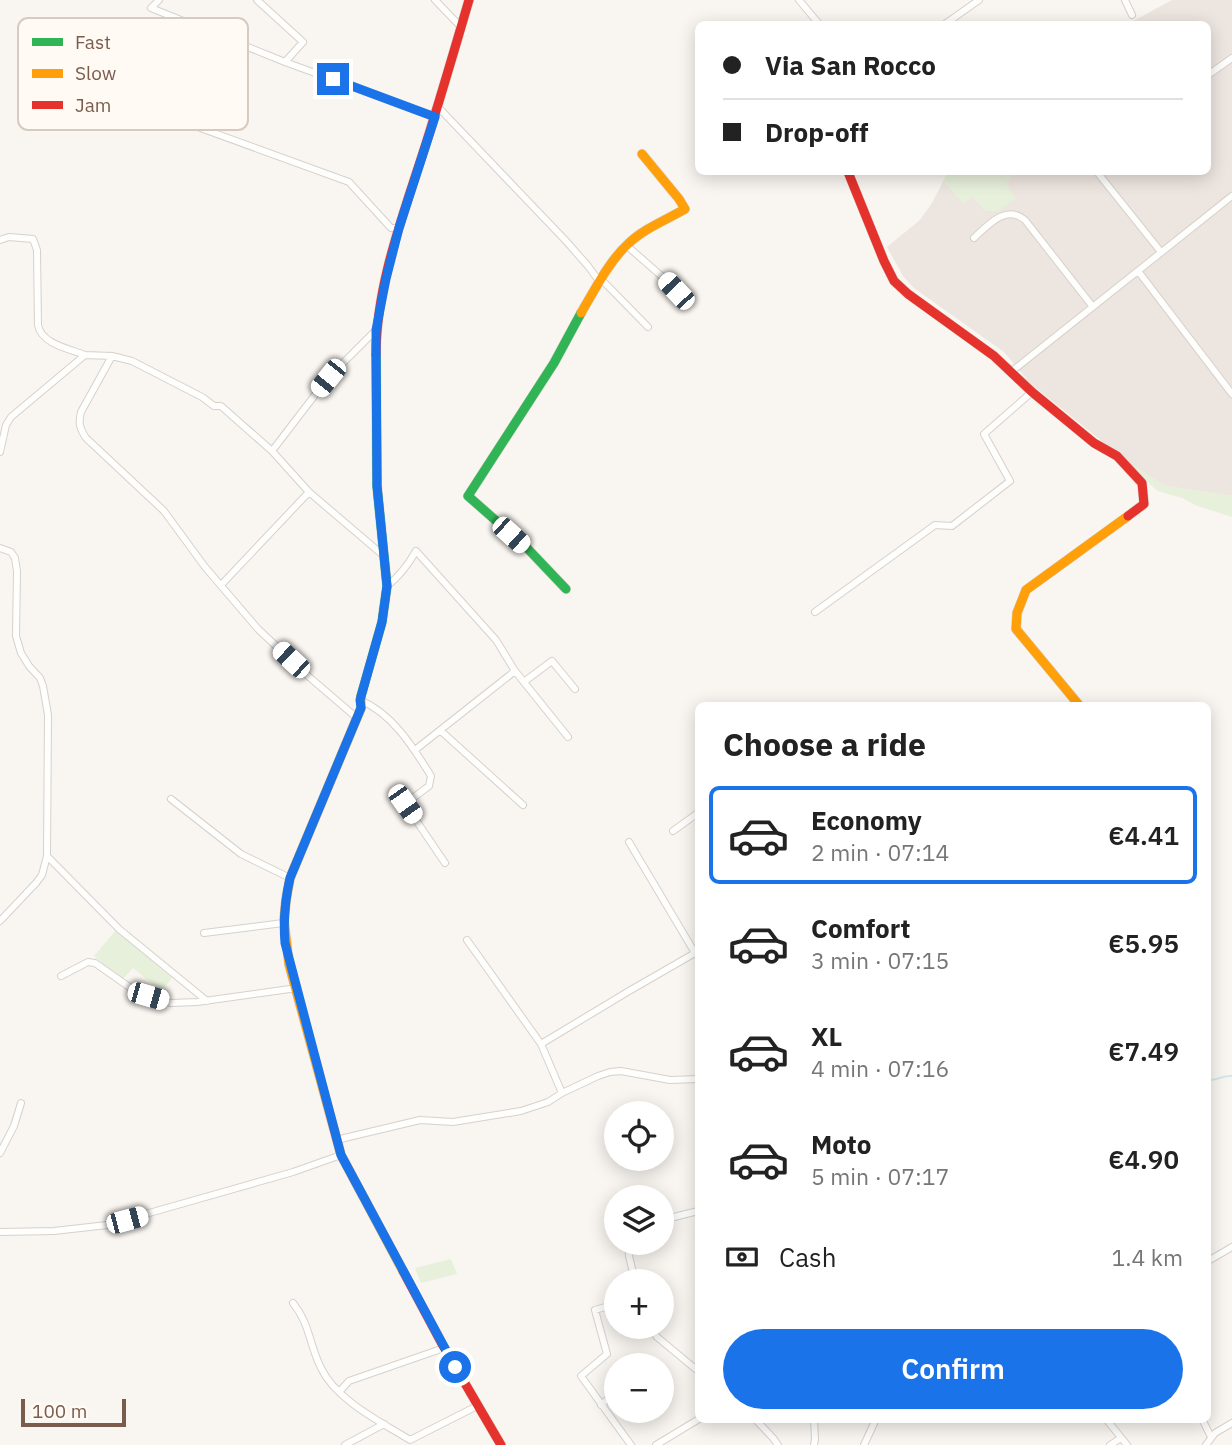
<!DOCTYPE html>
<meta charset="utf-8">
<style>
body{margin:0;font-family:"IBM Plex Sans",sans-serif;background:#f2f2f2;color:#222;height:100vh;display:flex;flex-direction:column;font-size:26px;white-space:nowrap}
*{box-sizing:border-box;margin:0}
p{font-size:23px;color:#767676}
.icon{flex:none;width:38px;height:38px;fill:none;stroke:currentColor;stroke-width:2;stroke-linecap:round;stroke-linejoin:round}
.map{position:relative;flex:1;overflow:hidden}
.sheet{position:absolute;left:695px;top:702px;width:516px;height:721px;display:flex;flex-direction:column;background:#fff;border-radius:10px;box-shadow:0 4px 18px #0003}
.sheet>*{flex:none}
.hud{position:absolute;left:695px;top:21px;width:516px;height:154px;border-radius:10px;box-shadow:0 4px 18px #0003;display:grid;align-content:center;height:154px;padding:0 28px;background:#fff}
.fabs{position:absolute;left:604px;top:1101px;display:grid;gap:14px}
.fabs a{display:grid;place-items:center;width:70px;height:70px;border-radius:50%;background:#fff;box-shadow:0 4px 18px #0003;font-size:35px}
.scale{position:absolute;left:21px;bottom:18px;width:105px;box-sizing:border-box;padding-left:7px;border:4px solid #7a5c4d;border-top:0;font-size:19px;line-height:24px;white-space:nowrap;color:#7a5c4d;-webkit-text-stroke:5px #fffaf3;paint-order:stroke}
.end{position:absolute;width:32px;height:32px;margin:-16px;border:9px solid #1a73e8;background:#fff;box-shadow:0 0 0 4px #fff}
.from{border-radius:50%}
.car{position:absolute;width:21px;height:42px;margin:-21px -10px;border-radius:9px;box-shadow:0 0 5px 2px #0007;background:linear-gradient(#fff 24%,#345 0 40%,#fff 0 76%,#345 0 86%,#fff 0)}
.hud b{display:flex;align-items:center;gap:24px;height:66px;font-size:26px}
.hud b+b{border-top:2px solid #e0e0e0}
.hud i{width:18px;height:18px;background:#222}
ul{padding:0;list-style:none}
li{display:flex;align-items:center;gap:21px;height:98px;margin:0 14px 10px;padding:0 14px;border:4px solid transparent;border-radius:10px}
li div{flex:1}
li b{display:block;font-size:26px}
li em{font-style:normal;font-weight:600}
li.selected{border-color:#1a73e8}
li>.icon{width:63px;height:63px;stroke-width:1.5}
h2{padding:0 28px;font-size:32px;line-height:84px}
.pay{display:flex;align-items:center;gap:18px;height:77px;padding:0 28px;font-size:26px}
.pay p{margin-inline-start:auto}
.primary-button{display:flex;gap:14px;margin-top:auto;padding:14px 28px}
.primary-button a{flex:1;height:80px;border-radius:42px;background:#1a73e8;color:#fff;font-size:28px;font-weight:600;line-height:80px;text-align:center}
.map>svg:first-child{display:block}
</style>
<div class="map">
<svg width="1232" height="1445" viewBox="0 0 1232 1445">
<rect width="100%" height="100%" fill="#f9f5f0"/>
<path fill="#ede5e0" d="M1172,0h60v496l-66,-10 -37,-23 -98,-79 -27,-32 -90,-64 -11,-12 -16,-29 33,-27 12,-17 16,-31h260v-148h-80z"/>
<path fill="#e7f0db" d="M948,172h66l-8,12 10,14 -18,13h-13l-12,-14 -9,7 -21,-23z
M1129,463l37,23 66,10v21l-37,-12 -13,-7 -24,-7 -26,-22z
M116,930l56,48 -11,13 -28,-23 -11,12 -28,-24z
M451,1259l6,15 -36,9 -6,-15z"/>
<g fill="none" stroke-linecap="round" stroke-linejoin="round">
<path stroke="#d0e8ea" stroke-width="2" d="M1208,1080c9,1 14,-5 24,-4"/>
<g stroke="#d7d1cb" stroke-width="8">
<path id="street" d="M159,0l-8,8 134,54 150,55
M257,0l46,42 -18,20
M435,0l26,27
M799,0l20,24
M1125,0l7,15
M945,24l34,-24
M1208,75l24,-17
M85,86l264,96 42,46h8
M438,107l128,134 22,25 11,15
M1097,172l64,80
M974,238c14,-13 32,-34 51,-18l68,87
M0,240l9,-3 24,2 4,11 1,75c3,19 32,24 47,30
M626,245l40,35 20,22
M1138,271l94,123
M601,279l47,48
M112,356l-31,56c-3,11 -1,17 5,26l78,73 41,56 53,62 50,47 49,42
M1011,372l221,-176
M272,451l56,-73 48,-48
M0,452l6,-27 5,-8 74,-62 27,1 20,5 70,36 12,9h7l51,45 37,41 75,64
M0,548l11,4 4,6 2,13 -1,65 5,17 8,13 11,12 3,8 5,29 -1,141 -5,19 -6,8 -36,38
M222,584l87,-92
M387,586c13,-10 21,-21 29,-35l80,89 19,31 53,66
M815,612l120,-87 17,1 58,-45 -26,-47 48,-42
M525,681l27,-20 23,28
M360,700c33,14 53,47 71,76l-2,10 -24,18 40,59
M441,731l82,74
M415,750l100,-79
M171,799l70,55 49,24
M673,831l25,-18
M47,856l72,73 88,72
M204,933l79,-10
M467,940l74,104 21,49
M61,976l27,-14 7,1 40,28 36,12 26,-1 100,-14
M541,1044l88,-53 66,-38 -66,-111
M336,1140l84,-20 33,2 68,-11 27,-9 14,-9 36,-17 12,-4 11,-1 49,9 28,-1
M0,1153l14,-27 7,-23
M662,1220l36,-9
M0,1232l54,-1 53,-6 186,-53 48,-17
M628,1242l1,14 6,25
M1208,1261l24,-14
M293,1303c17,21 16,41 28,65 15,32 60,54 89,72l67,-34
M616,1304l-21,6 12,44 -26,22 50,69
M650,1326l7,11 41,34
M662,1388l3,4
M339,1392l10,-11 95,-33
M601,1405l15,-13
M755,1419l18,19 5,7
M1106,1419l21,26
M1202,1419l9,18
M345,1445l39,-21
M656,1445l43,-26
M814,1445l1,-6 -1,-20
M864,1445l12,-26
M1110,1445l11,-7
M1206,1445l9,-12 17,-10"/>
</g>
<g stroke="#d9d2cb" stroke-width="10">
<path id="fast" d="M566,589l-39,-41 -59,-52 86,-133 27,-50
M361,696l21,-74 5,-36 -10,-100 -1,-131"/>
</g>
<g stroke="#d9d2cb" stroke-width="10">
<path id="slow" d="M581,313c13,-22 28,-52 47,-69 15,-15 38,-24 57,-35l-6,-10 -37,-45
M361,696v12l-71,170 -4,22 -2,21 5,43 52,191 62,116
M1079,705l-63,-76 1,-16 9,-23 102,-74"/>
</g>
<g stroke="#d9d2cb" stroke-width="10">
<path id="jam" d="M848,172l36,89 10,20 14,13 86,62 38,36 62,51 23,13 25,27 2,21 -16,12
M376,355c0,-68 26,-137 47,-202 16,-50 31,-102 46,-153
M403,1271l39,73 59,101"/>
</g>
<use href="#street" stroke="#fefefd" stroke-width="6"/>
<use href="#fast" stroke="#30b455" stroke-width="9"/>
<use href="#slow" stroke="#ff9f0a" stroke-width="9"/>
<use href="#jam" stroke="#e5322d" stroke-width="9"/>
</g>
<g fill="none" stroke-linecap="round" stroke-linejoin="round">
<path stroke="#1a73e8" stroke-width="9" d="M333,79l102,38 -36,111 -13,51 -10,51 1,156 10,100 -5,36 -22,78 1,8 -71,170c-5,22 -7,42 -5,65l56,212 114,212"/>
</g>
<rect x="18" y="18" width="230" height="112" rx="10" fill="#fffaf3" stroke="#d7cbc1" stroke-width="2"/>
<rect x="32" y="38" width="31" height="8" fill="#30b455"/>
<rect x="32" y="69" width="31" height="9" fill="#ff9f0a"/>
<rect x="32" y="101" width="31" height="8" fill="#e5322d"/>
<g font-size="19" fill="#7a5c4d">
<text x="75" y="49">Fast</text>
<text x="75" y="80">Slow</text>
<text x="75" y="112">Jam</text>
</g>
</svg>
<div class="fabs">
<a><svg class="icon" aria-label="locate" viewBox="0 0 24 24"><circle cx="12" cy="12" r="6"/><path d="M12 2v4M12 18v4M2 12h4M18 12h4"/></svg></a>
<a><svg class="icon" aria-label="layers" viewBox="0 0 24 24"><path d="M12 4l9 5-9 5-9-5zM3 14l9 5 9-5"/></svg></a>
<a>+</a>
<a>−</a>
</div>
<div class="scale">100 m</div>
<i class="end from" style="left:455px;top:1367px"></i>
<i class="end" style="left:333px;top:79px"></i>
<i class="car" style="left:676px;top:291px;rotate:317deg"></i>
<i class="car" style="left:328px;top:378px;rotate:219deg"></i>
<i class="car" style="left:511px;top:535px;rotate:132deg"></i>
<i class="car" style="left:291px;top:660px;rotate:313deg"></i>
<i class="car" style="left:405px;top:804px;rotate:145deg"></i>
<i class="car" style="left:148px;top:996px;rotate:106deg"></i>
<i class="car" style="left:127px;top:1220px;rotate:75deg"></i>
<div class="hud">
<b><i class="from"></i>Via San Rocco</b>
<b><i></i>Drop-off</b>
</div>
<section class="sheet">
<h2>Choose a ride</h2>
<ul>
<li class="selected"><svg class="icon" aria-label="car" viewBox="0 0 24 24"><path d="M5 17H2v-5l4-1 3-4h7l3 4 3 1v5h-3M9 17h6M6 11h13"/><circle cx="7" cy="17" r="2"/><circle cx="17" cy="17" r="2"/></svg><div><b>Economy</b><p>2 min · 07:14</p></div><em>€4.41</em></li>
<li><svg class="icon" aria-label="car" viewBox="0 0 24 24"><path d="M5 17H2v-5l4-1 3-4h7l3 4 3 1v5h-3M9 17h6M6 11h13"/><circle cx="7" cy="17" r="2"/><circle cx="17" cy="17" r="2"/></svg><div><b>Comfort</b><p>3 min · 07:15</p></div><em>€5.95</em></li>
<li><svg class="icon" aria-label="car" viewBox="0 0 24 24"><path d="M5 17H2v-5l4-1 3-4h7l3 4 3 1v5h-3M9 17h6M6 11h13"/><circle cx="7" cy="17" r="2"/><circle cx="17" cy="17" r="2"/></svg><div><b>XL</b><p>4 min · 07:16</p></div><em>€7.49</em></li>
<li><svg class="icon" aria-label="car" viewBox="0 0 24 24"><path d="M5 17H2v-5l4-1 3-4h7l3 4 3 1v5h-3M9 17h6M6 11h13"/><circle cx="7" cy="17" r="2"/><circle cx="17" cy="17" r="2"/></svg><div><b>Moto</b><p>5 min · 07:17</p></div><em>€4.90</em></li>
</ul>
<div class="pay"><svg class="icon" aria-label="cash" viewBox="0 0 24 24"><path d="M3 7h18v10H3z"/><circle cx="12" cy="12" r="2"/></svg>Cash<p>1.4 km</p></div>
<div class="primary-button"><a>Confirm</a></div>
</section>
</div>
